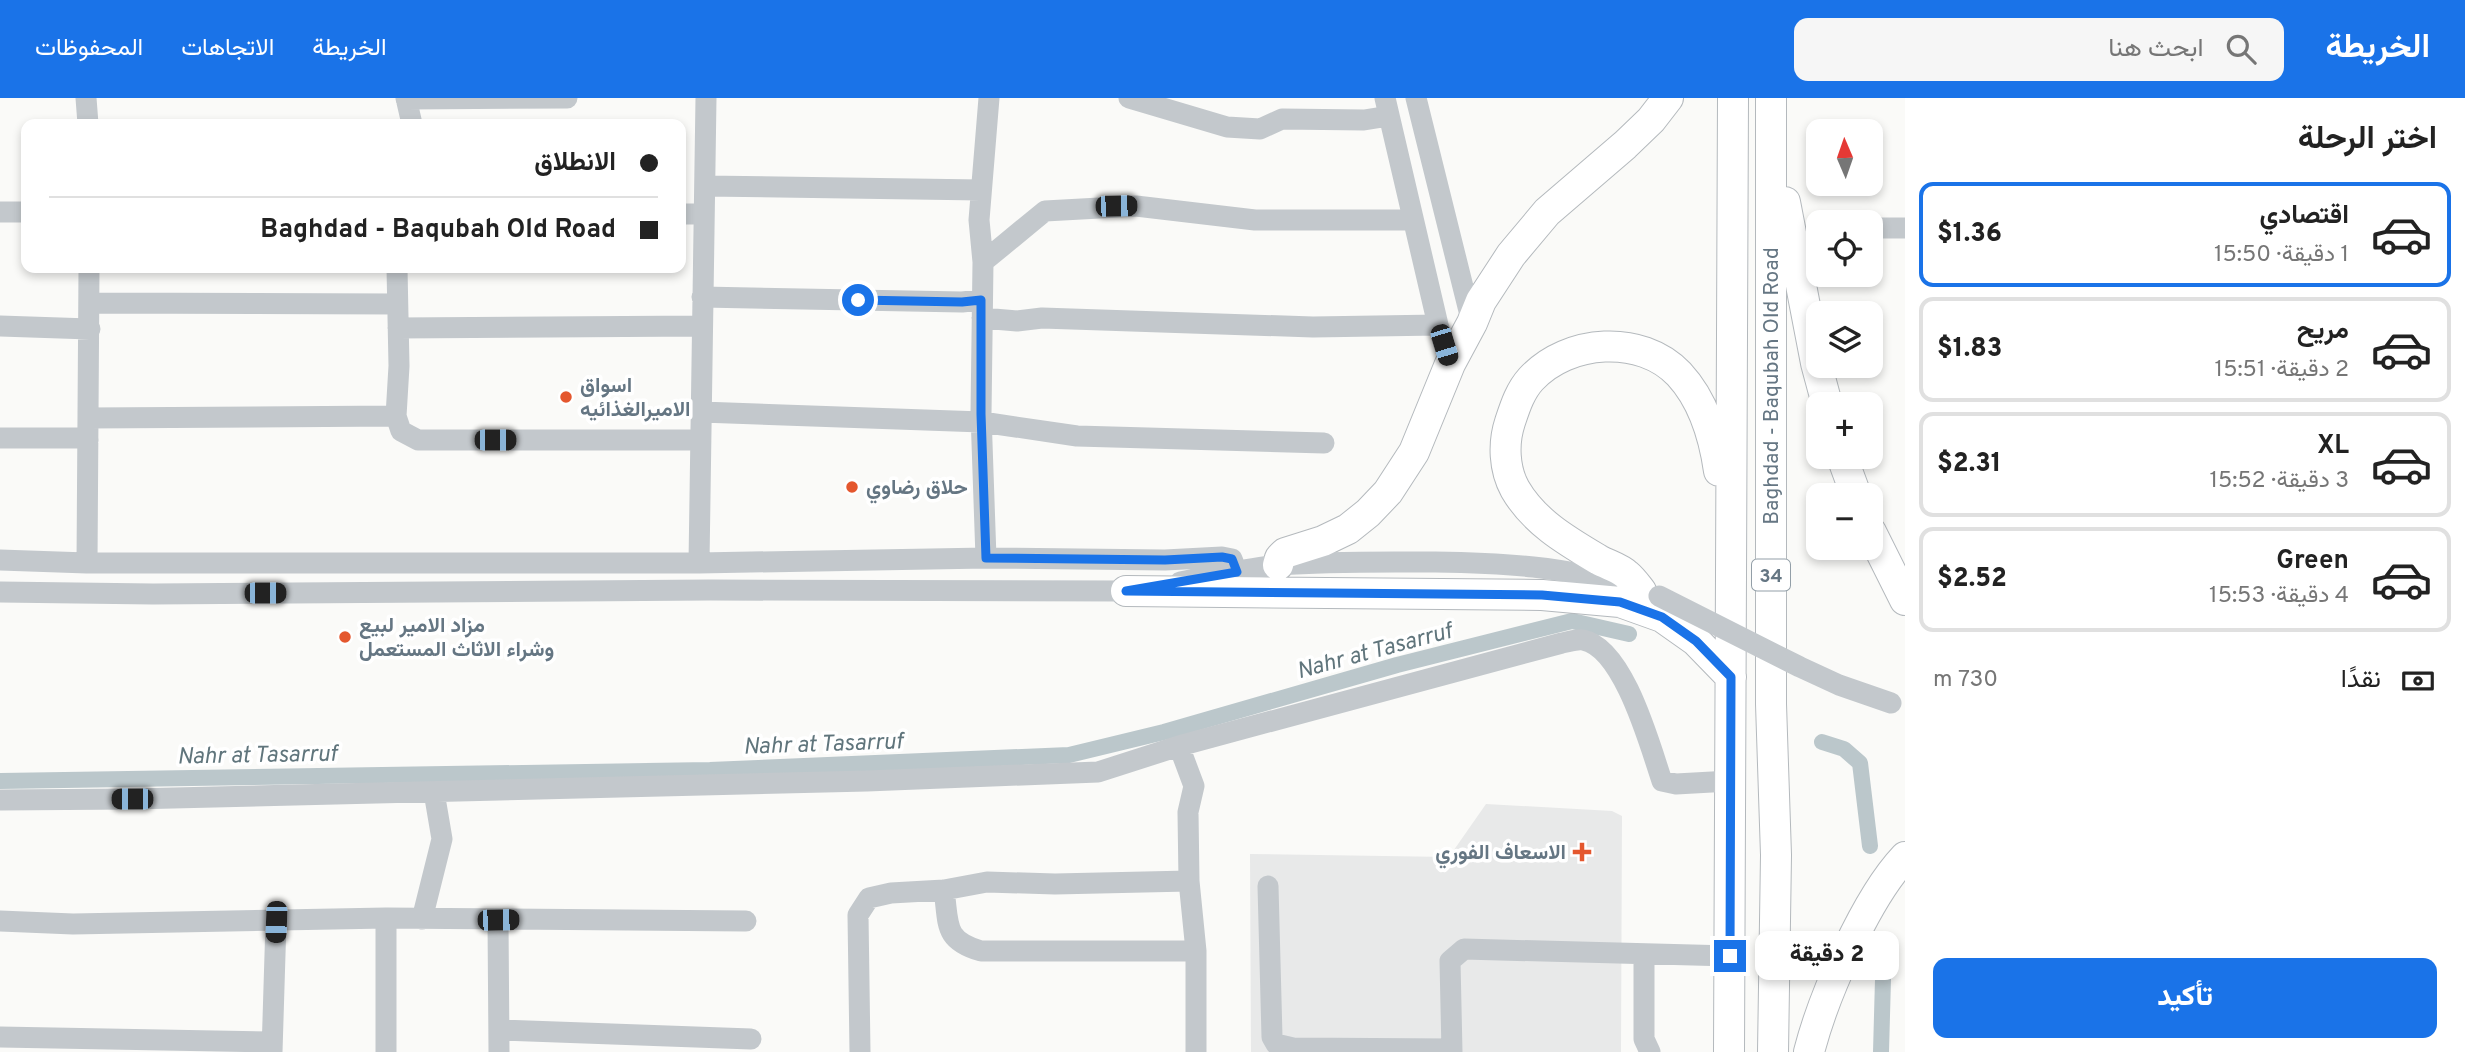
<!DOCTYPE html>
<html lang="ar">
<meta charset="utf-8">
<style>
body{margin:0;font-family:Overpass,Vazirmatn,sans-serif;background:#f6f6f6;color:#222;direction:rtl;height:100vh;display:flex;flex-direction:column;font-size:26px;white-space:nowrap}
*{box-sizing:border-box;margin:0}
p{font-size:23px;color:#767676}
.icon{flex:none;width:38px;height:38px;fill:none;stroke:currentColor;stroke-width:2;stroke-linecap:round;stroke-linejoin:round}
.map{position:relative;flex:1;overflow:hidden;direction:ltr}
.side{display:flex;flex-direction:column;background:#fff;width:560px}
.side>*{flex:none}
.top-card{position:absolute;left:21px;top:21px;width:665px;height:154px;border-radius:14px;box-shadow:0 4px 10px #0003;direction:rtl;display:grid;align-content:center;height:154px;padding:0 28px;background:#fff}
.needle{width:46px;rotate:358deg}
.fabs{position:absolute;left:1806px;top:21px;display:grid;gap:14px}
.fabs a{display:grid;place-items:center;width:77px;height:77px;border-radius:14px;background:#fff;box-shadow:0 4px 10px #0003;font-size:35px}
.end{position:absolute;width:32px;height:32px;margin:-16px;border:9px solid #1a73e8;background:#fff;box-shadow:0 0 0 4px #fff}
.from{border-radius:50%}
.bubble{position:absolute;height:49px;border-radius:14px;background:#fff;box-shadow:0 4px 10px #0003;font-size:23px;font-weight:800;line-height:49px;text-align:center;direction:rtl}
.car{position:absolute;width:21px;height:42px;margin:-21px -10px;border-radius:9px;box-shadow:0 0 5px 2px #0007;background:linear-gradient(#222 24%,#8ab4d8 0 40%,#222 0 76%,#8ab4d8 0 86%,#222 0)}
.top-card b{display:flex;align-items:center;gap:24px;height:66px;font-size:26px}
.top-card b+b{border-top:2px solid #e0e0e0}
.top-card i{width:18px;height:18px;background:#222}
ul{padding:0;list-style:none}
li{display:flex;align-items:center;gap:21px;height:105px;margin:0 14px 10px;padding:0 14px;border:4px solid #e0e0e0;border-radius:14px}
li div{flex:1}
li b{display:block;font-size:26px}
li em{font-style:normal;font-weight:800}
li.current{border-color:#1a73e8}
li>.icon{width:63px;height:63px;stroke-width:1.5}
h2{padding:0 28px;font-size:32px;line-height:84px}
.pay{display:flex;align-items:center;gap:18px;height:77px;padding:0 28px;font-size:26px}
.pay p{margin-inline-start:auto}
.button{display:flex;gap:14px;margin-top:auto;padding:14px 28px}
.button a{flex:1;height:80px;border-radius:14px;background:#1a73e8;color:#fff;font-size:28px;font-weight:800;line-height:80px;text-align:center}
header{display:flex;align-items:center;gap:42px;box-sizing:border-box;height:98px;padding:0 35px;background:#1a73e8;color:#fff}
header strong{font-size:33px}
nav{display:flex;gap:38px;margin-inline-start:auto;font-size:24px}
.search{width:490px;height:63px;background:#f6f6f6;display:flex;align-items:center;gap:18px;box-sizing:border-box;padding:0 24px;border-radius:14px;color:#767676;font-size:26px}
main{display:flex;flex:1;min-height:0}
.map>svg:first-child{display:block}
</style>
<header>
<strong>الخريطة</strong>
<div class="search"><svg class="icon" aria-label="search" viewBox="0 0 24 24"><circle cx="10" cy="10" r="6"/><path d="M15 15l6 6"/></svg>ابحث هنا</div>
<nav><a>الخريطة</a><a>الاتجاهات</a><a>المحفوظات</a></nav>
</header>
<main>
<section class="side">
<h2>اختر الرحلة</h2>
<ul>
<li class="current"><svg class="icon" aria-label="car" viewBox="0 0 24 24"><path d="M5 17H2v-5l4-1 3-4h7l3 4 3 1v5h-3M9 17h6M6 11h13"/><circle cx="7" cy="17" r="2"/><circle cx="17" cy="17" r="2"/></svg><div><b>اقتصادي</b><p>1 دقيقة · 15:50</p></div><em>$1.36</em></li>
<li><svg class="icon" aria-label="car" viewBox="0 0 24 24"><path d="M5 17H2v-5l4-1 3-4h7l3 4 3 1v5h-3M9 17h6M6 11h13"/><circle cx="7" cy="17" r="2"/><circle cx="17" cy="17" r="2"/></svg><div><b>مريح</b><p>2 دقيقة · 15:51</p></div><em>$1.83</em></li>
<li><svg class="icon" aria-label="car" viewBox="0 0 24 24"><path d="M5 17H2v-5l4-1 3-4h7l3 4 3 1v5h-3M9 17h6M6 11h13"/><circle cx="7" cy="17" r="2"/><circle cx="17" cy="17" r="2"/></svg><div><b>XL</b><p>3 دقيقة · 15:52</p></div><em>$2.31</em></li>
<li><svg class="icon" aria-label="car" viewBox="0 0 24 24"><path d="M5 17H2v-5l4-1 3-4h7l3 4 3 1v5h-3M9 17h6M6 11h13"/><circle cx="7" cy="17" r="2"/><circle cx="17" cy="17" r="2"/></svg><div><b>Green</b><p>4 دقيقة · 15:53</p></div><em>$2.52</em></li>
</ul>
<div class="pay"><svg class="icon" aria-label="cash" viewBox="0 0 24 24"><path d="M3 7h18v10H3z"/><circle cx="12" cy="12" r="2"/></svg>نقدًا<p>730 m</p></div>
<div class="button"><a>تأكيد</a></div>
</section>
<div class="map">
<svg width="1905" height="954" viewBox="0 0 1905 954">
<rect width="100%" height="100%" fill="#fafaf8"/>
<path fill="#e8e9e9" d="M1486,706l126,7 10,5 -1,236h-370l-1,-198 199,3z"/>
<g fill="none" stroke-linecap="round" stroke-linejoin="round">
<path stroke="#bbc7cb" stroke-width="16" d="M1822,644l22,7 16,14 10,83
M0,683l710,-11 359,-15 95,-23 233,-67 175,-44 57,13
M1881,954l3,-109"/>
<g stroke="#b4b9bd" stroke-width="32">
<path id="highway" d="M1771,0v606l5,151 -3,197
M1785,104l31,161 11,41
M1842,359l14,38
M1871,434l34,68
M1278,467l2,-7 5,-5 38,-12 25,-12 20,-16 20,-21 26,-40 36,-88 22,-41 9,-22 30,-46 36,-43 78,-67 26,-25 17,-22
M1126,493l416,4 78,7 42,15 34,24 35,36
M1641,493c-4,-5 -9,-12 -14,-16 -7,-7 -19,-10 -28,-15 -32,-19 -65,-38 -84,-71 -11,-20 -12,-46 -5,-67 5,-15 10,-31 21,-43 37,-40 110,-45 148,-5 25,27 35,62 40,97
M1729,954l4,-954
M1809,954c14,-55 57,-154 96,-195"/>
</g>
<path stroke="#c3c8cc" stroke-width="21" d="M86,0l2,26
M406,0l6,26
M1129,0l98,29 33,2 22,-10 82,1 25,-4
M1385,0l53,227 12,39
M1416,0l56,225
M406,1l161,-1
M705,88l276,4
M0,114h26
M681,116h23
M1871,130h34
M983,164l62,-51 91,-5 119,14h158
M397,170l2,98 -3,50 5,15 17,9h282
M702,199l260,5 19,-2
M90,205l307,1
M982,220l35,3 25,-3 271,9 125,-2
M0,228l90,3
M398,230l304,-2
M701,314l281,10 95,14 247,7
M88,320l308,-2
M0,340h83l5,2
M986,460l-5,-144 2,-152 -4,-42 10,-122
M0,462l87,3h612l287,-5 179,2 57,-3 10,2 5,13
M87,465l2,-295
M699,465l7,-465
M1180,484c33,-6 67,-14 100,-17 51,-4 103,-3 155,-3 65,1 132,4 195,25
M0,494l153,2 557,-4 416,1 12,-2
M0,702l132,-1 735,-18 231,-9 81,-26
M1268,788l4,151 4,7 17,4 159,1
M944,792c5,34 -1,50 37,61h215
M422,821l20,-80 -8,-47
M498,822l1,132
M0,823l73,3 313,-6 360,3
M1644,856v85l6,13
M499,932l252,9
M0,939l272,5
M272,954l4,-130
M386,954v-134
M860,954l-2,-137 11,-17 22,-5 53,-3 43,-8 68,2 134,-3
M1196,954v-101l-7,-70 -1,-69 6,-26 -15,-40 383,-103c6,-1 15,-4 21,-3 41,8 67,106 79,141l14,3 54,-3
M1452,954l-2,-91 14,-12 266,7"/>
<use href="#highway" stroke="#fff" stroke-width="30"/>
<path stroke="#c3c8cc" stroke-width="21" d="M1659,498l141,71 39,18 52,18"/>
</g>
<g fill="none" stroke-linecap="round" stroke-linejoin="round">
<path stroke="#1a73e8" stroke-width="9" d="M858,202l104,2 19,-2v114l5,144 179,2 57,-3 10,2 5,13 -111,19 416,4 78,7 42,15 34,24 35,36 -1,279"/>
</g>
<g fill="#e4572e" stroke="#fff" stroke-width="2.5">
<circle cx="566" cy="299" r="7"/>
<circle cx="852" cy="389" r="7"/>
<circle cx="345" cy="539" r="7"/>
<path d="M1578.5 743.5h7v7h7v7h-7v7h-7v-7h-7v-7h7z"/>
</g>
<g text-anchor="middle" stroke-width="7" stroke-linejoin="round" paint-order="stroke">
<rect fill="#fff" stroke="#939fa8" stroke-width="2" x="1752" y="461.5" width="38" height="31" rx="5"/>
<g font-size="19" font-weight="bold" fill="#657683">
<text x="1771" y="484">34</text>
</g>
<g font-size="21" font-weight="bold" fill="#657683" stroke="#fff" text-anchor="start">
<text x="580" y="294">اسواق<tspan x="580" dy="24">الاميرالغذائيه</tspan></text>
<text x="866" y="396">حلاق رضاوي</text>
<text x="359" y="534">مزاد الامير لبيع<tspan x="359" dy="24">وشراء الاثاث المستعمل</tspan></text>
<text x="1566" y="761" text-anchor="end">الاسعاف الفوري</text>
</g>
<g font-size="21" fill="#657683" stroke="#fff">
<text transform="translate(1771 288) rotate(-90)" y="7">Baghdad - Baqubah Old Road</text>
</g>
<g font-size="23" font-style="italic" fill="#60757c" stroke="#fff">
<text transform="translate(1374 552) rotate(-15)" y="8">Nahr at Tasarruf</text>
<text transform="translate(823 645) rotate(-2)" y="8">Nahr at Tasarruf</text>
<text transform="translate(257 656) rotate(-1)" y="8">Nahr at Tasarruf</text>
</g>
</g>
</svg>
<div class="fabs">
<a><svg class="needle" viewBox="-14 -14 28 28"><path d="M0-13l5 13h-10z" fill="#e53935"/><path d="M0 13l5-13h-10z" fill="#767676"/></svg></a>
<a><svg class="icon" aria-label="locate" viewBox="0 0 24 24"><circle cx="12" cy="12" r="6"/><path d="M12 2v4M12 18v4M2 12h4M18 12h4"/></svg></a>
<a><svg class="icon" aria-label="layers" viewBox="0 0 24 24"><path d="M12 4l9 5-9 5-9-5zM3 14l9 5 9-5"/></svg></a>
<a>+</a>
<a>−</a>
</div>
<i class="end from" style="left:858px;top:202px"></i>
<i class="end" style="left:1730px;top:858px"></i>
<div class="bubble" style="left:1755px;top:833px;width:144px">2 دقيقة</div>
<i class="car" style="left:1116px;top:108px;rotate:89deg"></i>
<i class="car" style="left:1444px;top:247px;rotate:163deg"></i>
<i class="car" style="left:495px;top:342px;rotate:90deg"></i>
<i class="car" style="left:265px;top:495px;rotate:90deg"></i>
<i class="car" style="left:132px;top:701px;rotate:270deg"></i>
<i class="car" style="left:498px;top:822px;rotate:89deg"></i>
<i class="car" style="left:276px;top:824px;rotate:182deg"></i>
<div class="top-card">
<b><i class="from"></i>الانطلاق</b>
<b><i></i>Baghdad - Baqubah Old Road</b>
</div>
</div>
</main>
